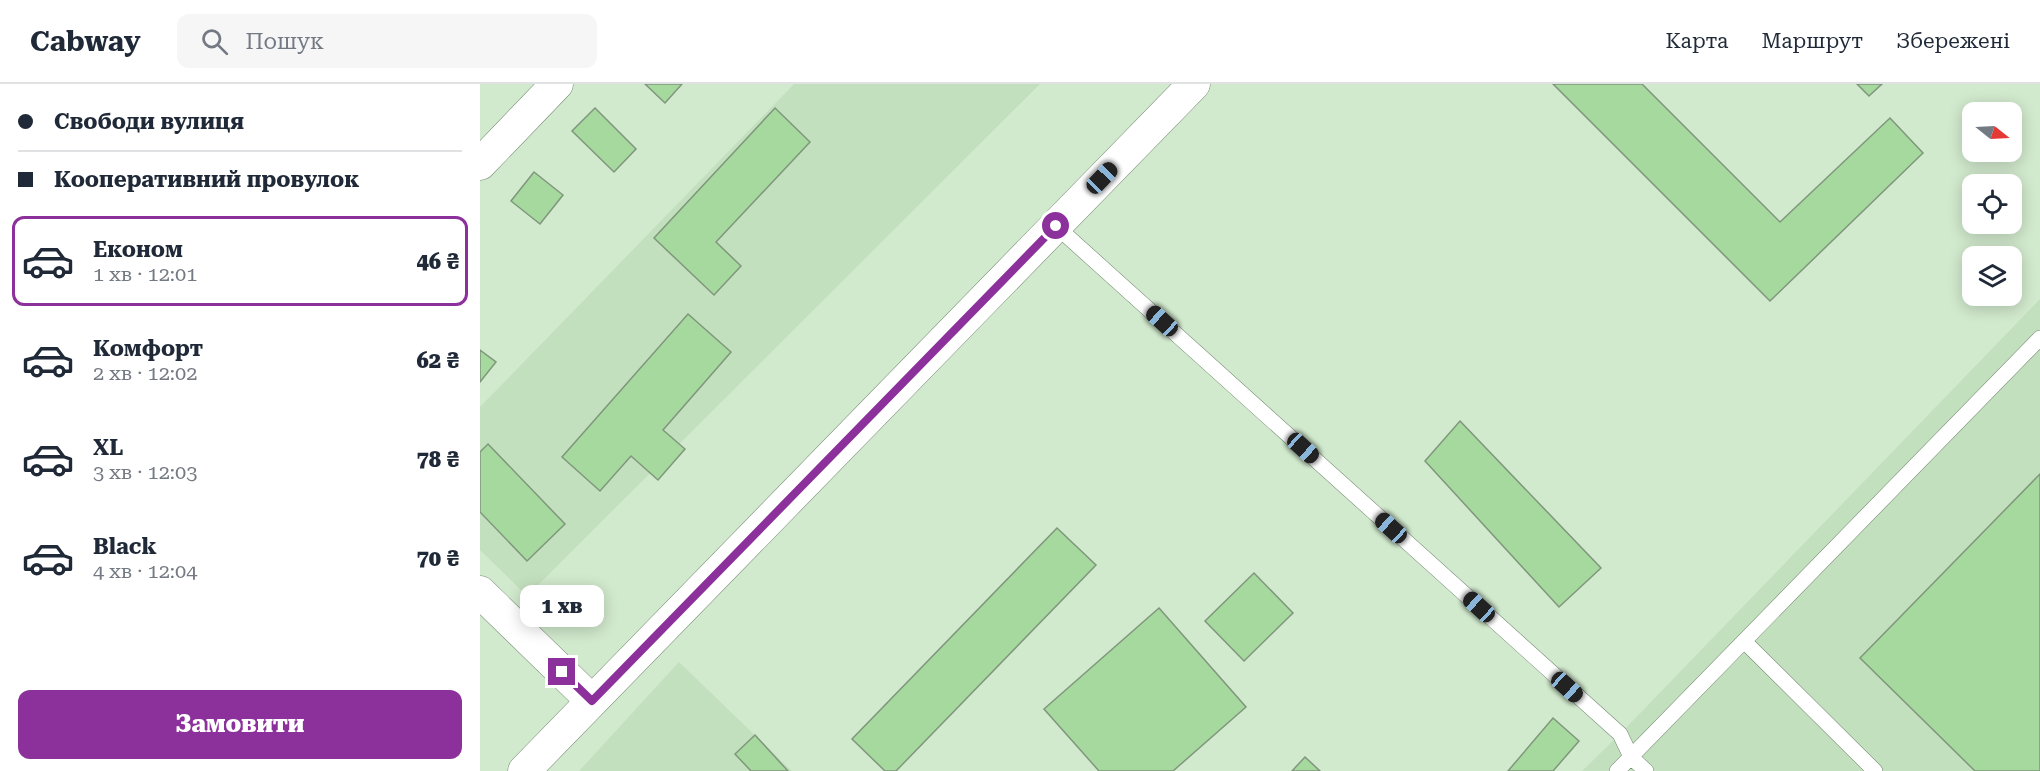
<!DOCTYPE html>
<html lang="uk">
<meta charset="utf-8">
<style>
body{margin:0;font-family:"Roboto Serif",serif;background:#f6f6f7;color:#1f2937;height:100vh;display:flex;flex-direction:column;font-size:22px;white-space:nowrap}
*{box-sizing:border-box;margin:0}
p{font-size:20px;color:#747a83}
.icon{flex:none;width:33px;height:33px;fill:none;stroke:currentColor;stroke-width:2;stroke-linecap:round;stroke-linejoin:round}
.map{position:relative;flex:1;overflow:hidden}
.drawer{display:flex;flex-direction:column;background:#fff;width:480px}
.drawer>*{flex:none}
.banner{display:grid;align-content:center;height:132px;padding:0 18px;background:#fff}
.needle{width:39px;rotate:108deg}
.tools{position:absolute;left:1482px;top:18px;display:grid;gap:12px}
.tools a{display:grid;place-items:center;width:60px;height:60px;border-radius:12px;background:#fff;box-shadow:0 3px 15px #0003;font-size:30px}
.end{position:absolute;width:27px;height:27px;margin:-14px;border:8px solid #8c319c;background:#fff;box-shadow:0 0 0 3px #fff}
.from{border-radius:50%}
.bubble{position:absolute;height:42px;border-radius:12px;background:#fff;box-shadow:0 3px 15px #0003;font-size:20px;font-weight:800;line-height:42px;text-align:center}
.car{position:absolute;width:18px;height:36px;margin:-18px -9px;border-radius:8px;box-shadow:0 0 4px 2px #0007;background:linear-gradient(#222 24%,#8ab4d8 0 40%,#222 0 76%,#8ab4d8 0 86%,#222 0)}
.banner b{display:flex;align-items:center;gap:21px;height:57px;font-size:22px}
.banner b+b{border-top:2px solid #e0e1e3}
.banner i{width:15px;height:15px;background:#1f2937}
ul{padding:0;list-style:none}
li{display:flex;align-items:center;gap:18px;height:90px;margin:0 12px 9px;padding:0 6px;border:3px solid transparent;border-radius:12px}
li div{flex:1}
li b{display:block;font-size:22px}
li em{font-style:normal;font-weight:800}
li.on{border-color:#8c319c}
li>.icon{width:54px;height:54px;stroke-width:1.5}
.button{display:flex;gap:12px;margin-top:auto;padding:12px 18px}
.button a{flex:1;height:69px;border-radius:12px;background:#8c319c;color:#fff;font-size:24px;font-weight:800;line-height:69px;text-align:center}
header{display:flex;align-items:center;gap:36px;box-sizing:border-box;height:84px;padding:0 30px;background:#fff;border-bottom:2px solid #e0e1e3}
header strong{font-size:28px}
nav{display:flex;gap:33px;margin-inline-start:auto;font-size:21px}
.search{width:420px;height:54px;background:#f6f6f7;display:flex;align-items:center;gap:15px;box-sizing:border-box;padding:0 21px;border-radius:12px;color:#747a83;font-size:22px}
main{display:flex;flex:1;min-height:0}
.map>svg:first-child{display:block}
</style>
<header>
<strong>Cabway</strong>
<div class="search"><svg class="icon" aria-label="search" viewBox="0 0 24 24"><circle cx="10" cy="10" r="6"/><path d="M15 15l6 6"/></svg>Пошук</div>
<nav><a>Карта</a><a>Маршрут</a><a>Збережені</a></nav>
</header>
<main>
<section class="drawer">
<div class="banner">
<b><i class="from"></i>Свободи вулиця</b>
<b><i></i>Кооперативний провулок</b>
</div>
<ul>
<li class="on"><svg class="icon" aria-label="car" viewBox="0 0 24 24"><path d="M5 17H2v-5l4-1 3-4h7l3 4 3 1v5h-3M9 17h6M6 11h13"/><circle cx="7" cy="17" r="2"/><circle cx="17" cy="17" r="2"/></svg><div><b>Економ</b><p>1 хв · 12:01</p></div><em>46 ₴</em></li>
<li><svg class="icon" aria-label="car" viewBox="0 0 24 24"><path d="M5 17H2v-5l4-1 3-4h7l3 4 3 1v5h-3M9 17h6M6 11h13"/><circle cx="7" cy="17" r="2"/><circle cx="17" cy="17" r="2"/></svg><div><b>Комфорт</b><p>2 хв · 12:02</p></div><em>62 ₴</em></li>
<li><svg class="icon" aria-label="car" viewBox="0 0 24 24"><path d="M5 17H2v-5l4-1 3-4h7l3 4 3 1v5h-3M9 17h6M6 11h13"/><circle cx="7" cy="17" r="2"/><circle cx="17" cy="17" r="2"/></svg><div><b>XL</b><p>3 хв · 12:03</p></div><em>78 ₴</em></li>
<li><svg class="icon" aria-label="car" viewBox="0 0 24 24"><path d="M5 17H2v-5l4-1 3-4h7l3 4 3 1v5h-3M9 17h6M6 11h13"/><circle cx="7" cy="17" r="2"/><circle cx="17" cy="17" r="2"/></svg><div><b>Black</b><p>4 хв · 12:04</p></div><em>70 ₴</em></li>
</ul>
<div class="button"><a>Замовити</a></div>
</section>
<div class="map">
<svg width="1560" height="687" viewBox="0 0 1560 687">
<rect width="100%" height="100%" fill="#d1e9cd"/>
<path fill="#c3e0be" d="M314,0h246l-513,512 -47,-46v-143z
M1560,215v472h-458l38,-37z
M199,578l113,109h-213z"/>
<path fill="#a5d99e" stroke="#80967d" stroke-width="1.5" d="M165,0h37l-17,19z
M1073,0h89l138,138 110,-104 33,35 -153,148z
M1377,0h25l-13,12z
M115,24l41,41 -22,23 -42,-41z
M295,24l35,34 -94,100 25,24 -27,29 -60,-57z
M54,88l29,23 -23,29 -29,-23z
M208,230l43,38 -68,78 22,19 -27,31 -27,-24 -31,35 -38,-34z
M0,266l16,12 -16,20z
M980,337l141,147 -42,39 -134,-146z
M8,360l77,80 -38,37 -47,-49v-60z
M1560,390v297h-65l-115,-113z
M577,444l39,37 -200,206h-11l-33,-32z
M774,489l39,40 -49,48 -39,-40z
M679,524l87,99 -73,64h-74l-55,-62z
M1073,634l26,23 -26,30h-45z
M275,651l33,36h-37l-16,-17z
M825,673l15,14h-28z"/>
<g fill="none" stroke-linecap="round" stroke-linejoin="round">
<g stroke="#738970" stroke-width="16">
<path id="service" d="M576,142l564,508 11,23 15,14
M1264,557l131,130
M1137,687l423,-433"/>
</g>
<g stroke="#738970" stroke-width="33">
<path id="minor" d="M0,80l77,-80
M0,508l112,109
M44,687l670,-687"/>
</g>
<use href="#service" stroke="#fff" stroke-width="15"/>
<use href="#minor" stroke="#fff" stroke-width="32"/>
</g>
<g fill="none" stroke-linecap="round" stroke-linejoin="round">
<path stroke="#8c319c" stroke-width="8" d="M82,588l30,29 464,-475"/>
</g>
</svg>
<div class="tools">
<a><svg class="needle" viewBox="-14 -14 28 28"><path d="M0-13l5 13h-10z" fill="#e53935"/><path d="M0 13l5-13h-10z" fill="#747a83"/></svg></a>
<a><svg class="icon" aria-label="locate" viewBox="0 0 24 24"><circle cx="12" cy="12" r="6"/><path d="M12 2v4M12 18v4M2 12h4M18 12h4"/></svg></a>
<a><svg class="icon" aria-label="layers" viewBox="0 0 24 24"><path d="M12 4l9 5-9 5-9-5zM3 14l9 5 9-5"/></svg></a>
</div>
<i class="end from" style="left:576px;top:142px"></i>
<i class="end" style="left:82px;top:588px"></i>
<div class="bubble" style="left:40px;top:501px;width:84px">1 хв</div>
<i class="car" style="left:622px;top:94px;rotate:44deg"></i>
<i class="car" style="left:682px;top:237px;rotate:312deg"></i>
<i class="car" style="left:823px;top:364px;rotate:132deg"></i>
<i class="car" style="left:911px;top:444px;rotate:312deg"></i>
<i class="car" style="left:999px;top:523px;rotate:312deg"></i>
<i class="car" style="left:1087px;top:603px;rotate:132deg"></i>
</div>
</main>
